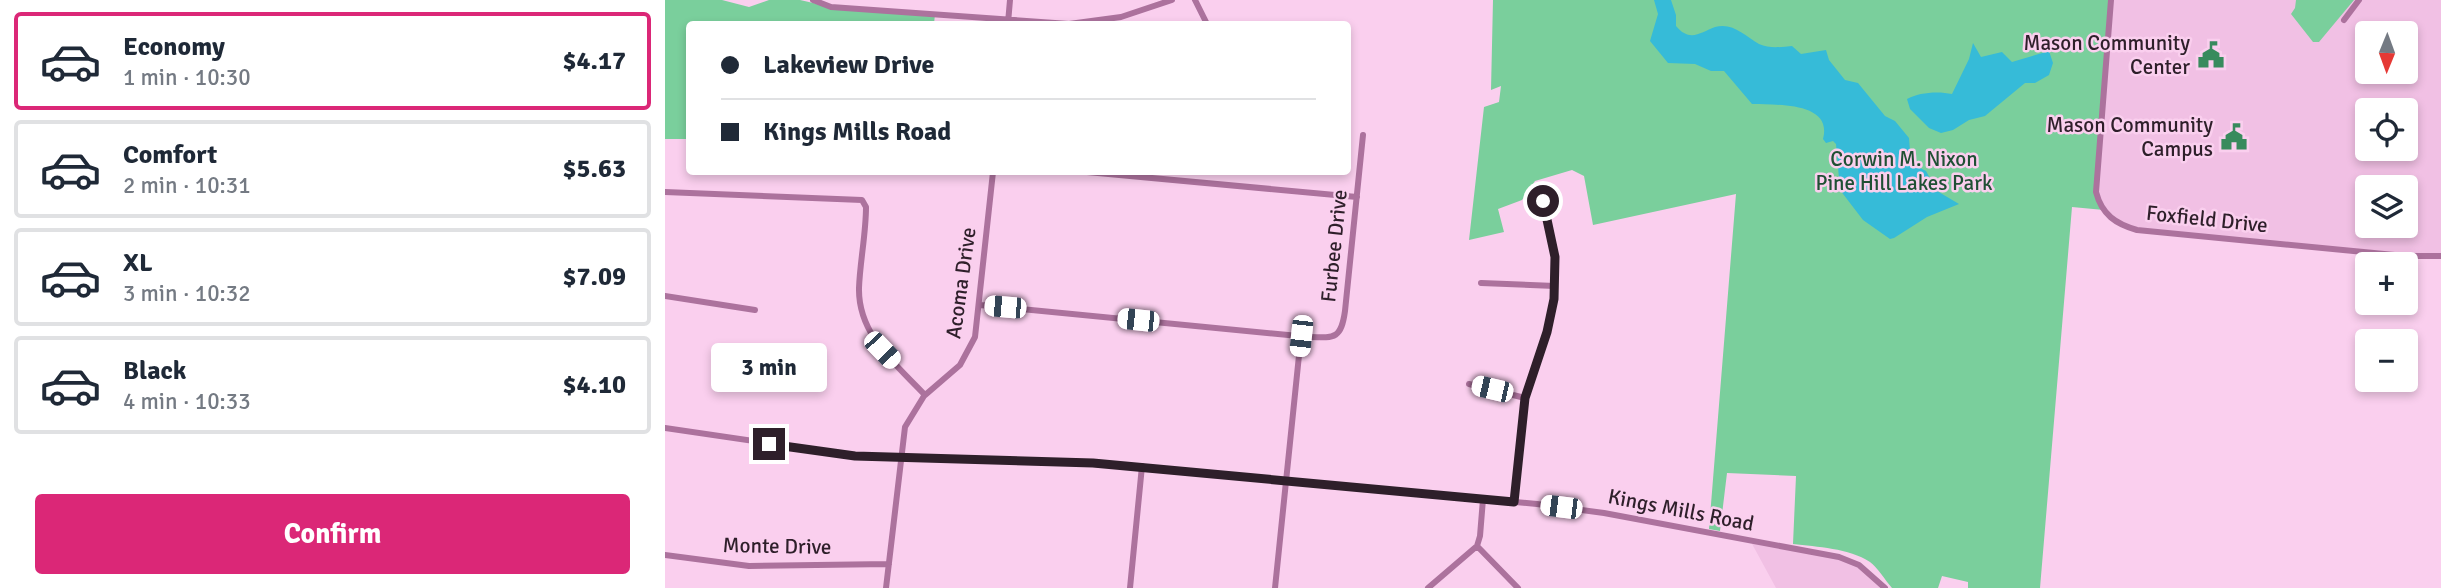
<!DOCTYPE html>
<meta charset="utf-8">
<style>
body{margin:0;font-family:Signika,sans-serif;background:#f2f2f3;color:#1f2937;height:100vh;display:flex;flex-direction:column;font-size:26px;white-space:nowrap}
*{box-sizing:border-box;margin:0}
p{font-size:23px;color:#747a83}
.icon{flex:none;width:38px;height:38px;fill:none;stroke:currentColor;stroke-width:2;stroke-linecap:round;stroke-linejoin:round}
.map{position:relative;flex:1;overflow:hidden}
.details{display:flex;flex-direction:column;background:#fff;width:665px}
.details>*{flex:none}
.hud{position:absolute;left:21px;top:21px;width:665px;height:154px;border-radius:7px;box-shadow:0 4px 10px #0003;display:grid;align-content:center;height:154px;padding:0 35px;background:#fff}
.needle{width:46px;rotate:181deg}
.controls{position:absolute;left:1690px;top:21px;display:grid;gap:14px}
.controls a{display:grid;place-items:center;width:63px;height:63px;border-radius:7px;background:#fff;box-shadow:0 4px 10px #0003;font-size:35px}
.end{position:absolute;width:32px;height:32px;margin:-16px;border:9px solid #2e1f2a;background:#fff;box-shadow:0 0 0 4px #fff}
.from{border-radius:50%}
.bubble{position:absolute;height:49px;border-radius:7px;background:#fff;box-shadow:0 4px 10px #0003;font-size:23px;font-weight:700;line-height:49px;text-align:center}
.car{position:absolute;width:21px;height:42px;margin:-21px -10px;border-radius:9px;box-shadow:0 0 5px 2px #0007;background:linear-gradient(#fff 24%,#345 0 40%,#fff 0 76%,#345 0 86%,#fff 0)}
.hud b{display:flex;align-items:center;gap:24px;height:66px;font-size:26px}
.hud b+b{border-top:2px solid #e0e1e3}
.hud i{width:18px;height:18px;background:#1f2937}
ul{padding:12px 0 0;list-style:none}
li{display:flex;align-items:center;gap:21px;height:98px;margin:0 14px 10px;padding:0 21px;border:4px solid #e0e1e3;border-radius:7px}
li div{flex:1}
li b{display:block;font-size:26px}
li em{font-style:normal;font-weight:700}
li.on{border-color:#db2777}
li>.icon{width:63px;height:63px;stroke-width:1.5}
.action{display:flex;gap:14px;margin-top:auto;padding:14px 35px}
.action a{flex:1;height:80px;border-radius:7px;background:#db2777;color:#fff;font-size:28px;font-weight:700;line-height:80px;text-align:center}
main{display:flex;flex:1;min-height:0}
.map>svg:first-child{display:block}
</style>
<main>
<section class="details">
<ul>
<li class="on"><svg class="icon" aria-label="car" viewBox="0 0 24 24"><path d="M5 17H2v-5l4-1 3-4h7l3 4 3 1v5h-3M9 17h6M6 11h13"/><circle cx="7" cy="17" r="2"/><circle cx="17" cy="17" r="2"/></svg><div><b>Economy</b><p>1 min · 10:30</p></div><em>$4.17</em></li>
<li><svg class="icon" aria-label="car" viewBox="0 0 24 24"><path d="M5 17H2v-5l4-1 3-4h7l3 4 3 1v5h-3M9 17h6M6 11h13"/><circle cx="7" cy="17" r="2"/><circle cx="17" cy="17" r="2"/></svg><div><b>Comfort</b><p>2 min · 10:31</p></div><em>$5.63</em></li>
<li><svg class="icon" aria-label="car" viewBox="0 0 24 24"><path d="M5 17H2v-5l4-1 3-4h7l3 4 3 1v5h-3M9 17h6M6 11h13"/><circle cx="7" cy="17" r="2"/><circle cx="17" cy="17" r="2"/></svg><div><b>XL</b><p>3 min · 10:32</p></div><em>$7.09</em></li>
<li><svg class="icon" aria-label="car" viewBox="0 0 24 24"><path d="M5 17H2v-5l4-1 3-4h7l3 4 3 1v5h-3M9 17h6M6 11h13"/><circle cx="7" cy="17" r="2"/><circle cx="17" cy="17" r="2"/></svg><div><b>Black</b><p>4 min · 10:33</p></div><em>$4.10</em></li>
</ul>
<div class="action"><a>Confirm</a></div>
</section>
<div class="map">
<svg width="1776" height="588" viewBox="0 0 1776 588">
<rect width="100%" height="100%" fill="#facfee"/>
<path fill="#f1c0e4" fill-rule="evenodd" d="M1446,0h330v256l-304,-26 -26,-11 -13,-20zM1703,33h38v39h-38zM1703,110h38v39h-38zM1703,187h38v39h-38z
M1086,542l101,19 33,27h-109z"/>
<path fill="#7acf9c" d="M0,0h57l27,7 20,-7h31l31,7 104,7 -1,10h-245v115h-24z
M828,0h618l-15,192 8,18 -32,-3 -32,381h-72v-6l-26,-6 -4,12h-46c-7,-8 -14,-20 -22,-26 -21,-14 -53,-15 -77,-18l3,-68 -69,-3 -7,58 -11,-2 27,-335 -143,31 -9,-49 -12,-6 -37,11 -13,19 -24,9 6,23 -35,8 15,-133 15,-5 2,-16 -10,4z
M1631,0h58l-35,42h-6l-22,-28 4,-6z"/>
<path fill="#36bbd8" d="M989,0h17l5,15v11c14,17 25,6 39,1 18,-5 30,9 44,17 11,5 22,3 33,2l9,8 25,-4 3,10 16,20 13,3 27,33 10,5 14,17 1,13 8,16 8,4 6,11v6l27,16 -32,13 -33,21 -4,1 -27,-19 -23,-30 -4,-46 -3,-3 -7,2 -3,-4c10,-37 -46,-34 -71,-35l-28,-33h-13l-16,-7 -27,-1 -18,-22 8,-27z
M1308,43l8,14 21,-5 10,10 37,-11 4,12 -4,12 -14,8h-10l-40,33 -16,4 -16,10 -12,3 -12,-5 -19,-19 -3,-10c12,-7 32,-8 45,-5l17,-35z"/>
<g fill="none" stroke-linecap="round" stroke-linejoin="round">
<path stroke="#ac729d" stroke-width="6" d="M148,0l18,7 238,17 52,-7 51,-17
M530,0l12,24
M1446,0l-15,192c6,23 20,32 41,38l268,26h36
M1679,20l15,-20
M343,23l2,-23
M422,172l270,25
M0,192l197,8 4,7c0,27 -6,54 -7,81 -1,47 37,76 66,107
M816,283l74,3
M0,296l90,14
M315,305l329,32c26,1 32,2 36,-26l18,-176
M804,384l56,14
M0,428l190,28 238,7 444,41 67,9 235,44 20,8 26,23
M849,502l11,-104 22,-66 7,-33 1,-42 -12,-57
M812,546l41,42
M0,555l84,11 140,-2
M221,588l19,-161 19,-31 36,-31 15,-28 18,-165
M465,588l12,-122
M610,588l26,-252
M763,588l49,-42 3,-10 3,-37"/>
</g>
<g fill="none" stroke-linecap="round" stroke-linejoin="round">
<path stroke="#2e1f2a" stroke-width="9" d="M104,444l86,12 238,7 421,39 11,-104 22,-66 7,-33 1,-42 -12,-56"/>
</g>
<defs>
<g id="civic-bare" transform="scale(2.1)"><path d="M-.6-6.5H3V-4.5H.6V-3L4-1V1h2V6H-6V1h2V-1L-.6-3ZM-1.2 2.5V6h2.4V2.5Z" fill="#388b5d" stroke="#facfee" stroke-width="2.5" paint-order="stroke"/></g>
</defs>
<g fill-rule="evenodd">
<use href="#civic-bare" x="1546" y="55"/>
<use href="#civic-bare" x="1569" y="137"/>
</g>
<g text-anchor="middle" stroke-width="5" stroke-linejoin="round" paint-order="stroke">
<g font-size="21" fill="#2e1f2a" stroke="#facfee" text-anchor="end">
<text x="1525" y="50">Mason Community<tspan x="1525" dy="24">Center</tspan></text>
<text x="1548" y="132">Mason Community<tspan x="1548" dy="24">Campus</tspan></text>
</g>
<g font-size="21" fill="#1f5034" stroke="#facfee">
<text x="1239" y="166">Corwin M. Nixon<tspan x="1239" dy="24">Pine Hill Lakes Park</tspan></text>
</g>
<g font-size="21" fill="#2e1f2a" stroke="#facfee">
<text transform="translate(1542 219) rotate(6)" y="7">Foxfield Drive</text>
<text transform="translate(669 246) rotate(-84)" y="7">Furbee Drive</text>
<text transform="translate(296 283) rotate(-82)" y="7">Acoma Drive</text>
<text transform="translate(1016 510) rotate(11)" y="7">Kings Mills Road</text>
<text transform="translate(112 546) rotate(1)" y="7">Monte Drive</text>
</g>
</g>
</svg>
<div class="controls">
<a><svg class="needle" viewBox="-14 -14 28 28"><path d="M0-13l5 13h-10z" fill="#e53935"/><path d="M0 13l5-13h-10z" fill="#747a83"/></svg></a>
<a><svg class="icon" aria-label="locate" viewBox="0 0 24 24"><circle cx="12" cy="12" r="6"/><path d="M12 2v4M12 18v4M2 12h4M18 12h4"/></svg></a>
<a><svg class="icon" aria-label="layers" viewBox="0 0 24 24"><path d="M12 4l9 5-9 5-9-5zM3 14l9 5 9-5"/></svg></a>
<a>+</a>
<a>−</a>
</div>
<i class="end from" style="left:878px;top:201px"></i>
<i class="end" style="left:104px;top:444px"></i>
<div class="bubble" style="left:46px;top:343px;width:116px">3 min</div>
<i class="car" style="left:340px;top:307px;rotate:275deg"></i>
<i class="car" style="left:473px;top:320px;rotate:276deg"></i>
<i class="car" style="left:636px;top:336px;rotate:186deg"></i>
<i class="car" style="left:217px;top:350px;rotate:136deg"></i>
<i class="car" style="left:827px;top:389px;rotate:283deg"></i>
<i class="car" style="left:896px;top:507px;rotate:277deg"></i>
<div class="hud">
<b><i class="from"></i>Lakeview Drive</b>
<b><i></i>Kings Mills Road</b>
</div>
</div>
</main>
